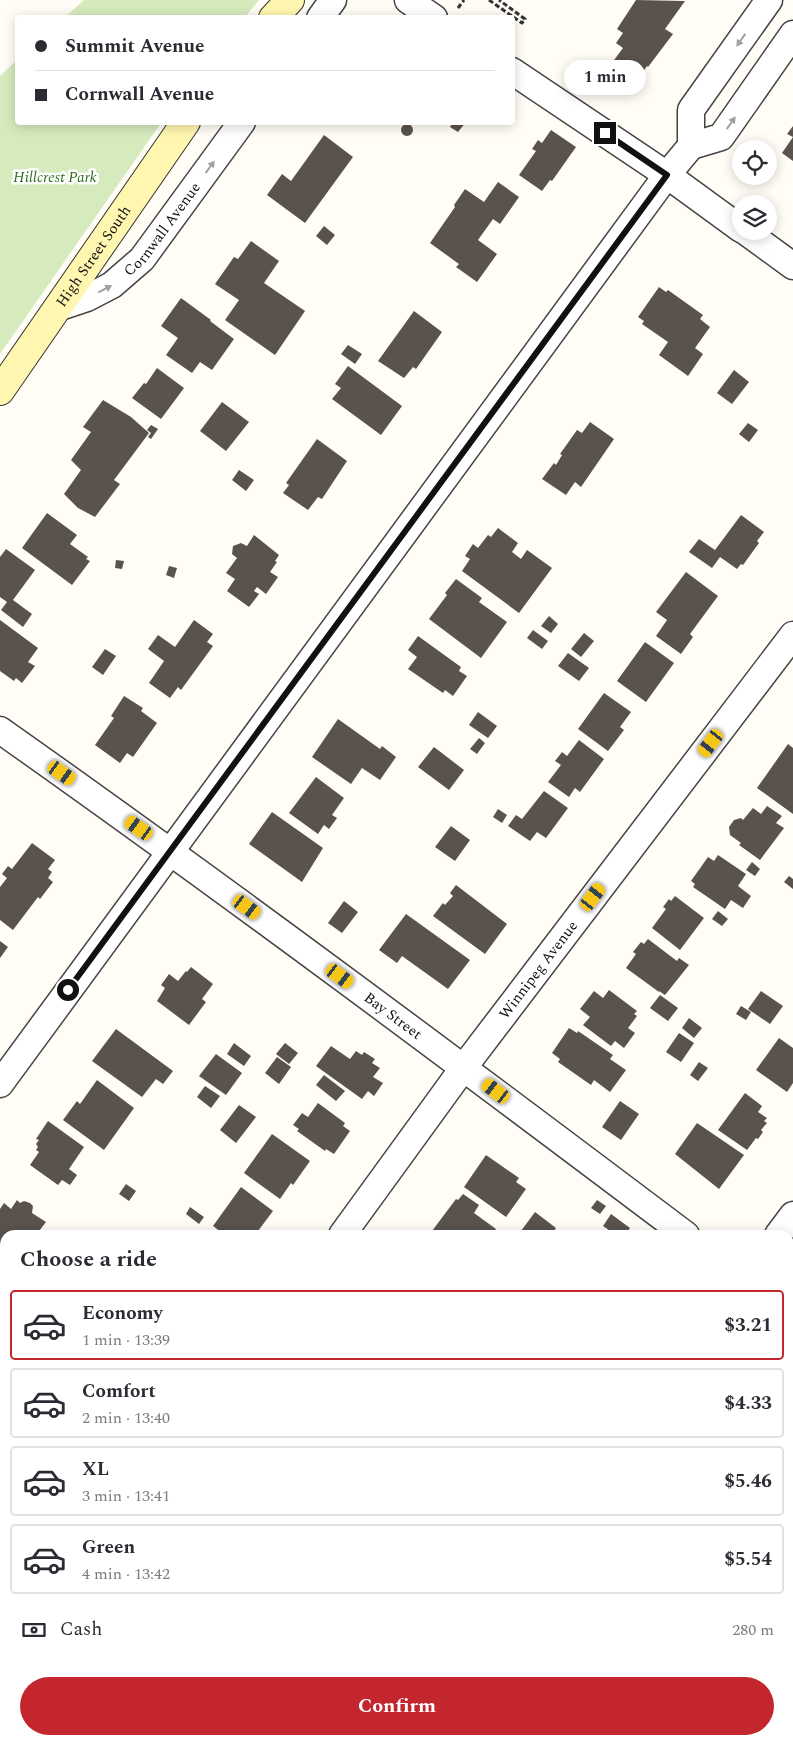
<!DOCTYPE html>
<meta charset="utf-8">
<style>
body{margin:0;font-family:Spectral,serif;background:#f2f2f3;color:#2b2b33;height:100vh;display:flex;flex-direction:column;font-size:19px;white-space:nowrap}
*{box-sizing:border-box;margin:0}
p{font-size:16px;color:#7c7c81}
.icon{flex:none;width:28px;height:28px;fill:none;stroke:currentColor;stroke-width:2;stroke-linecap:round;stroke-linejoin:round}
.map{position:relative;flex:1;overflow:hidden}
.drawer{position:absolute;left:0px;top:1230px;width:794px;height:515px;display:flex;flex-direction:column;background:#fff;border-radius:15px 15px 0 0;box-shadow:0 2px 12px #0003}
.drawer>*{flex:none}
.banner{position:absolute;left:15px;top:15px;width:500px;height:110px;border-radius:5px;box-shadow:0 2px 12px #0003;display:grid;align-content:center;height:110px;padding:0 20px;background:#fff}
.fabs{position:absolute;left:732px;top:140px;display:grid;gap:10px}
.fabs a{display:grid;place-items:center;width:45px;height:45px;border-radius:50%;background:#fff;box-shadow:0 2px 12px #0003;font-size:25px}
.end{position:absolute;width:22px;height:22px;margin:-11px;border:6px solid #111;background:#fff;box-shadow:0 0 0 2px #fff}
.from{border-radius:50%}
.bubble{position:absolute;height:35px;border-radius:18px;background:#fff;box-shadow:0 2px 12px #0003;font-size:16px;font-weight:700;line-height:35px;text-align:center}
.car{position:absolute;width:15px;height:30px;margin:-15px -8px;border-radius:6px;box-shadow:0 0 4px 1px #0007;background:linear-gradient(#f5c518 24%,#345 0 40%,#f5c518 0 76%,#345 0 86%,#f5c518 0)}
.banner b{display:flex;align-items:center;gap:18px;height:48px;font-size:19px}
.banner b+b{border-top:1px solid #e1e1e2}
.banner i{width:12px;height:12px;background:#2b2b33}
ul{padding:0;list-style:none}
li{display:flex;align-items:center;gap:15px;height:70px;margin:0 10px 8px;padding:0 10px;border:2px solid #e1e1e2;border-radius:5px}
li div{flex:1}
li b{display:block;font-size:19px}
li em{font-style:normal;font-weight:700}
li.on{border-color:#c4262e}
li>.icon{width:45px;height:45px;stroke-width:1.5}
h2{padding:0 20px;font-size:22px;line-height:60px}
.pay{display:flex;align-items:center;gap:12px;height:55px;padding:0 20px;font-size:19px}
.pay p{margin-inline-start:auto}
.action{display:flex;gap:10px;margin-top:auto;padding:10px 20px}
.action a{flex:1;height:58px;border-radius:30px;background:#c4262e;color:#fff;font-size:20px;font-weight:700;line-height:58px;text-align:center}
.map>svg:first-child{display:block}
</style>
<div class="map">
<svg width="793" height="1745" viewBox="0 0 793 1745">
<rect width="100%" height="100%" fill="#fffdf5"/>
<path fill="#d5ebbd" d="M84,0h175l-14,17h-180z
M17,60l1,62 143,1 -161,231v-278z"/>
<path fill="#5a524d" d="M636,0l49,1 -20,28 8,5 -25,33 -1,-1 -7,10 -5,-4 -9,14 -20,-15 17,-23 -7,-5 7,-10 -6,-4z
M450,122h16l-8,10 -8,-5 2,-3z
M401 130a6 6 0 1 1 12 0a6 6 0 1 1-12 0Z
M793,126v35l-11,-8 11,-16 -6,-3z
M551,130l25,17 -24,34 -2,-1 -8,11 -23,-16 17,-24 -4,-2 6,-9 4,3z
M324,135l29,22 -48,66 -38,-28 15,-21 9,7z
M498,182l21,15 -19,27 -7,-5 -15,21 19,14 -20,28 -21,-15 3,-3 -29,-21 25,-36 -1,-2 11,-16 19,13z
M324,226l11,9 -8,10 -11,-9z
M251,241l28,20 -15,22 41,28 -30,44 -50,-35 14,-20 -24,-16 19,-27 4,2z
M659,287l7,5 2,-2 35,25 -3,4 10,8 -15,21 8,6 -15,22 -29,-21 9,-13 -26,-18 2,-3 -6,-4z
M181,298l30,22 -1,1 24,18 -22,31 -12,-8 -8,11 -26,-18 12,-17 -17,-12z
M414,311l28,21 -26,37 -3,-2 -9,11 -26,-17z
M348,345l14,9 -7,10 -14,-10z
M348,366l54,40 -21,29 -49,-36 9,-11 -6,-4z
M157,368l27,20 -23,31 -29,-21 12,-15 2,1z
M734,370l15,12 -17,22 -15,-11z
M103,400l28,17 18,16 -35,47 6,4 -25,33 -17,-9 -14,-14 17,-24 -10,-10 20,-28 -8,-5z
M222,402l27,20 -23,29 -26,-20z
M590,422l24,17 -33,48 -6,-5 -9,13 -24,-16 12,-16 2,2 6,-10 -2,-1 17,-24 5,3z
M748,423l10,7 -9,12 -10,-8z
M151,425l7,4 -7,10 -3,-2 3,-4 -4,-3z
M317,439l30,22 -25,38 -4,-2 -10,13 -25,-17 6,-8 -3,-2z
M239,470l15,10 -8,11 -14,-11z
M47,513l30,22 -7,9 18,13 -2,2 4,2 -18,24 -50,-37z
M741,515l23,17 -7,9 2,2 -16,22 -2,-1 -4,5 -17,-12 -8,11 -23,-16 10,-13 16,11z
M498,528l20,15 -6,9 9,7 6,-9 25,18 -33,45 -57,-42 8,-12 -5,-3 8,-12 5,4 10,-13 3,2z
M254,535l25,20 -4,6 2,1 -7,10 8,5 -12,17 -9,-7 -3,4 5,3 -10,13 -22,-16 8,-12 -9,-6 11,-15 -5,-4 1,-8 8,-3 6,3z
M6,549l29,21 -22,30 19,14 -9,13 -22,-17 6,-8 -7,-5v-40z
M116,560l8,1 -2,8 -7,-1z
M169,566l8,2 -3,10 -8,-3z
M686,572l32,24 -28,38 3,3 -12,17 -25,-18 11,-16 -11,-8z
M456,579l26,19 -3,4 28,20 -26,36 -52,-39 18,-24 -2,-2z
M549,616l9,8 -7,9 -10,-7z
M0,620l38,28 -10,14 7,4 -13,17 -6,-5 -2,3 -14,-10z
M194,620l19,14 -6,8 6,4 -32,44 -3,-3 -8,11 -21,-15 15,-22 -16,-12 10,-14 17,12z
M533,630l15,11 -6,8 -15,-11z
M584,633l10,8 -13,16 -10,-8z
M418,636l43,31 -2,4 8,5 -14,20 -8,-6 -2,3 -35,-24 9,-12 -9,-7z
M645,642l29,21 -28,39 -29,-21z
M105,649l11,7 -13,19 -11,-8z
M568,653l21,15 -10,13 -21,-15z
M604,693l27,19 -11,15 4,3 -16,21 -30,-22z
M124,696l19,12 -2,3 16,12 -24,34 -6,-4 -7,10 -25,-18 19,-27 -3,-2z
M478,712l19,14 -9,12 -19,-13z
M338,719l42,30 2,-3 14,11 -16,23 -18,-12 -11,16 -39,-27z
M479,738l6,5 -8,11 -7,-5z
M579,740l25,19 -24,33 -5,-4 -6,9 -21,-15 13,-17 -6,-4 7,-9 5,4z
M788,744l5,4v66l-36,-26z
M434,747l30,23 -15,20 -31,-23z
M316,777l28,21 -12,17 5,3 -8,11 -5,-4 -6,9 -29,-21z
M544,791l24,17 -22,30 -9,-6 -7,9 -22,-15 8,-11 6,4z
M767,806l15,10 -6,7 8,5 -24,32 -21,-15 2,-2 -11,-8 -1,-8 5,-7 7,-2 2,2 10,-12 8,6z
M498,809l9,6 -5,8 -9,-6z
M272,812l51,36 -21,34 -53,-38z
M451,826l19,14 -15,21 -20,-14z
M32,843l23,17 -7,9 4,3 -4,6 5,4 -13,17 -2,-2 -25,33 -13,-10v-33l7,-9 -5,-4 6,-8 4,3z
M718,855l28,19 -8,12 13,10 -8,12 -12,-8 -6,9 -32,-22 2,-3 -4,-3 17,-24 6,4z
M752,862l8,7 -5,7 -9,-6z
M789,876l4,3v10l-9,-7z
M456,885l51,39 -22,30 -52,-38 10,-13 2,2 8,-9 -3,-3z
M675,896l29,22 -24,32 -28,-22 14,-19 -3,-2 6,-8 2,2z
M344,901l14,11 -16,21 -14,-10z
M718,911l10,8 -6,7 -10,-7z
M406,914l64,46 -22,29 -46,-33 -5,7 -18,-13z
M648,939l29,22 2,-3 10,7 -24,30 -6,-4v1l-33,-24 10,-14 -3,-2 8,-10 3,2z
M0,941l8,6 -8,11z
M191,967l22,17 -11,15 4,3 -17,23 -32,-24 8,-13 -4,-3 8,-11 9,7 8,-10 1,1z
M609,990l28,21 -3,3 3,2 -9,12 7,5 -11,15 -9,-7 -4,5 -28,-21 7,-8 -10,-8 14,-18 9,7z
M761,991l22,15 -13,18 -22,-15z
M660,995l18,13 -10,13 -18,-13z
M741,1006l10,6 -5,8 -10,-6z
M689,1018l13,10 -8,10 -12,-10z
M569,1028l8,5 1,-2 35,24 -3,4 16,11 -16,22 -16,-12 -3,5 -33,-23 2,-3 -8,-6z
M116,1029l57,42 -10,13 -7,-5 -14,18 -50,-36z
M679,1033l15,10 -13,19 -15,-10z
M779,1038l14,10v35l-6,9 -31,-22z
M234,1043l17,13 -7,10 -17,-12z
M285,1043l13,10 -9,11 -13,-10z
M331,1046l19,13 6,-8 6,4 2,-3 11,7 -3,4 8,5 -7,9 10,6 -9,13 -6,-5 -6,8 -46,-33z
M216,1054l26,19 -16,22 -27,-19z
M277,1057l14,10 -12,17 -14,-11z
M699,1062l9,6 -10,13 -8,-6z
M324,1075l21,16 -9,10 -20,-16z
M97,1080l37,28 -30,42 -41,-30 14,-19 3,3z
M205,1086l15,10 -9,12 -14,-11z
M745,1093l17,13 -4,6 9,6 -3,3 3,2 -6,7 2,2 -5,7 -2,-1 -9,12 -29,-20z
M620,1101l19,13 -18,26 -19,-13z
M318,1103l27,20 -2,3 7,5 -16,23 -8,-5 -1,2 -28,-20 2,-2 -6,-4 9,-12 6,4z
M239,1105l17,12 -20,26 -16,-13z
M48,1121l36,26 -15,22 8,6 -7,10 -8,-5 -4,5 -28,-20 9,-13 -3,-2 2,-3 -2,-3 3,-4 -3,-1z
M697,1123l47,32 -25,34 -44,-35z
M272,1134l38,27 -17,24 -2,-2 -11,16 -36,-26z
M486,1155l33,23 -3,4 10,7 -20,28 -42,-30z
M126,1184l10,7 -7,10 -10,-7z
M241,1187l32,24 -18,24h-30l-12,-9z
M463,1194l16,11 -5,8 22,16 -4,6 -11,-1 -49,1 2,-3 -2,-1 24,-32 2,1z
M17,1200l3,3 4,-2 6,2 3,3 -1,7 14,9 -10,13h-31v43l-5,7v-76l4,-6 7,6z
M597,1200l9,6 -6,8 -9,-6z
M190,1207l14,10 -5,7 -13,-10z
M535,1212l21,16 -5,7h-33z
M611,1214l19,14 -5,7h-9l-13,-9z
M789,1374l4,3v6l-4,6z
M793,1436v23l-4,-3v-14z
M5,1497v24l-5,-3v-14z
M793,1512v17l-4,-3v-8z
M0,1534l5,4v41l-5,5z
M793,1610v43l-4,-3v-35z
M50,1740h28l7,5h-38z
M257,1740h13l7,5h-24z
M509,1740h33l-3,5h-24z
M716,1740h24l-4,5h-12z"/>
<g fill="none" stroke-linecap="round" stroke-linejoin="round">
<g stroke="#444" stroke-width="29">
<g id="minor">
<path d="M408,0l26,18"/>
<path d="M320,18l13,-18"/>
<path d="M512,71l155,104 74,54"/>
<path d="M691,146v-36l78,-110"/>
<path d="M745,231l48,35"/>
<path id="s1" d="M60,307l27,-9 25,-13 30,-26 100,-137"/>
<path id="s2" d="M0,730c232,164 459,334 686,505"/>
<path d="M0,1084l667,-909 24,-29 30,-9 72,-103"/>
<path id="s3" d="M342,1235l122,-168 329,-432"/>
<path d="M778,1235l15,-20"/>
<path d="M789,1312l4,3"/>
<path d="M0,1707l5,-7"/>
<path d="M420,1745l3,-5"/>
</g>
</g>
<g stroke="#333" stroke-width="30">
<g id="secondary">
<path d="M273,18l17,-18"/>
<path id="s4" d="M0,391l186,-269"/>
</g>
</g>
<path stroke="#333" stroke-width="3" stroke-dasharray="5 2.5" stroke-linecap="butt" d="M489,0l33,23 3,-4 -26,-19
M458,8l6,-8"/>
<use href="#minor" stroke="#fff" stroke-width="26"/>
<use href="#secondary" stroke="#fff6b0" stroke-width="28"/>
</g>
<defs><path id="oneway-solid" d="M-6-.8H1V-3.2L6.5 0L1 3.2V.8H-6Z" transform="scale(1.25)"/></defs>
<g fill="#a0a0a0">
<use href="#oneway-solid" transform="translate(741 40) rotate(125)"/>
<use href="#oneway-solid" transform="translate(731 123) rotate(-55)"/>
<use href="#oneway-solid" transform="translate(210 167) rotate(-54)"/>
<use href="#oneway-solid" transform="translate(105 289) rotate(-27)"/>
</g>
<g fill="none" stroke-linecap="round" stroke-linejoin="round">
<path stroke="#111" stroke-width="6" d="M68,990l599,-815 -62,-42"/>
</g>
<g text-anchor="middle" stroke-width="5" stroke-linejoin="round" paint-order="stroke">
<g font-size="15" font-style="italic" fill="#2f6b1f" stroke="#fff">
<text x="55" y="182">Hillcrest Park</text>
</g>
<g font-size="15" fill="#111" stroke="#fff">
<text dy="5" stroke="none"><textPath href="#s1" startOffset="132">Cornwall Avenue</textPath></text>
<text dy="5" stroke="none"><textPath href="#s4" startOffset="164">High Street South</textPath></text>
<text dy="5" stroke="none"><textPath href="#s3" startOffset="330">Winnipeg Avenue</textPath></text>
<text dy="5" stroke="none"><textPath href="#s2" startOffset="486">Bay Street</textPath></text>
</g>
</g>
</svg>
<div class="fabs">
<a><svg class="icon" aria-label="locate" viewBox="0 0 24 24"><circle cx="12" cy="12" r="6"/><path d="M12 2v4M12 18v4M2 12h4M18 12h4"/></svg></a>
<a><svg class="icon" aria-label="layers" viewBox="0 0 24 24"><path d="M12 4l9 5-9 5-9-5zM3 14l9 5 9-5"/></svg></a>
</div>
<i class="end from" style="left:68px;top:990px"></i>
<i class="end" style="left:605px;top:133px"></i>
<div class="bubble" style="left:564px;top:60px;width:82px">1 min</div>
<i class="car" style="left:711px;top:743px;rotate:217deg"></i>
<i class="car" style="left:62px;top:773px;rotate:125deg"></i>
<i class="car" style="left:139px;top:828px;rotate:305deg"></i>
<i class="car" style="left:593px;top:897px;rotate:37deg"></i>
<i class="car" style="left:247px;top:907px;rotate:126deg"></i>
<i class="car" style="left:340px;top:976px;rotate:126deg"></i>
<i class="car" style="left:496px;top:1091px;rotate:307deg"></i>
<div class="banner">
<b><i class="from"></i>Summit Avenue</b>
<b><i></i>Cornwall Avenue</b>
</div>
<section class="drawer">
<h2>Choose a ride</h2>
<ul>
<li class="on"><svg class="icon" aria-label="car" viewBox="0 0 24 24"><path d="M5 17H2v-5l4-1 3-4h7l3 4 3 1v5h-3M9 17h6M6 11h13"/><circle cx="7" cy="17" r="2"/><circle cx="17" cy="17" r="2"/></svg><div><b>Economy</b><p>1 min · 13:39</p></div><em>$3.21</em></li>
<li><svg class="icon" aria-label="car" viewBox="0 0 24 24"><path d="M5 17H2v-5l4-1 3-4h7l3 4 3 1v5h-3M9 17h6M6 11h13"/><circle cx="7" cy="17" r="2"/><circle cx="17" cy="17" r="2"/></svg><div><b>Comfort</b><p>2 min · 13:40</p></div><em>$4.33</em></li>
<li><svg class="icon" aria-label="car" viewBox="0 0 24 24"><path d="M5 17H2v-5l4-1 3-4h7l3 4 3 1v5h-3M9 17h6M6 11h13"/><circle cx="7" cy="17" r="2"/><circle cx="17" cy="17" r="2"/></svg><div><b>XL</b><p>3 min · 13:41</p></div><em>$5.46</em></li>
<li><svg class="icon" aria-label="car" viewBox="0 0 24 24"><path d="M5 17H2v-5l4-1 3-4h7l3 4 3 1v5h-3M9 17h6M6 11h13"/><circle cx="7" cy="17" r="2"/><circle cx="17" cy="17" r="2"/></svg><div><b>Green</b><p>4 min · 13:42</p></div><em>$5.54</em></li>
</ul>
<div class="pay"><svg class="icon" aria-label="cash" viewBox="0 0 24 24"><path d="M3 7h18v10H3z"/><circle cx="12" cy="12" r="2"/></svg>Cash<p>280 m</p></div>
<div class="action"><a>Confirm</a></div>
</section>
</div>
